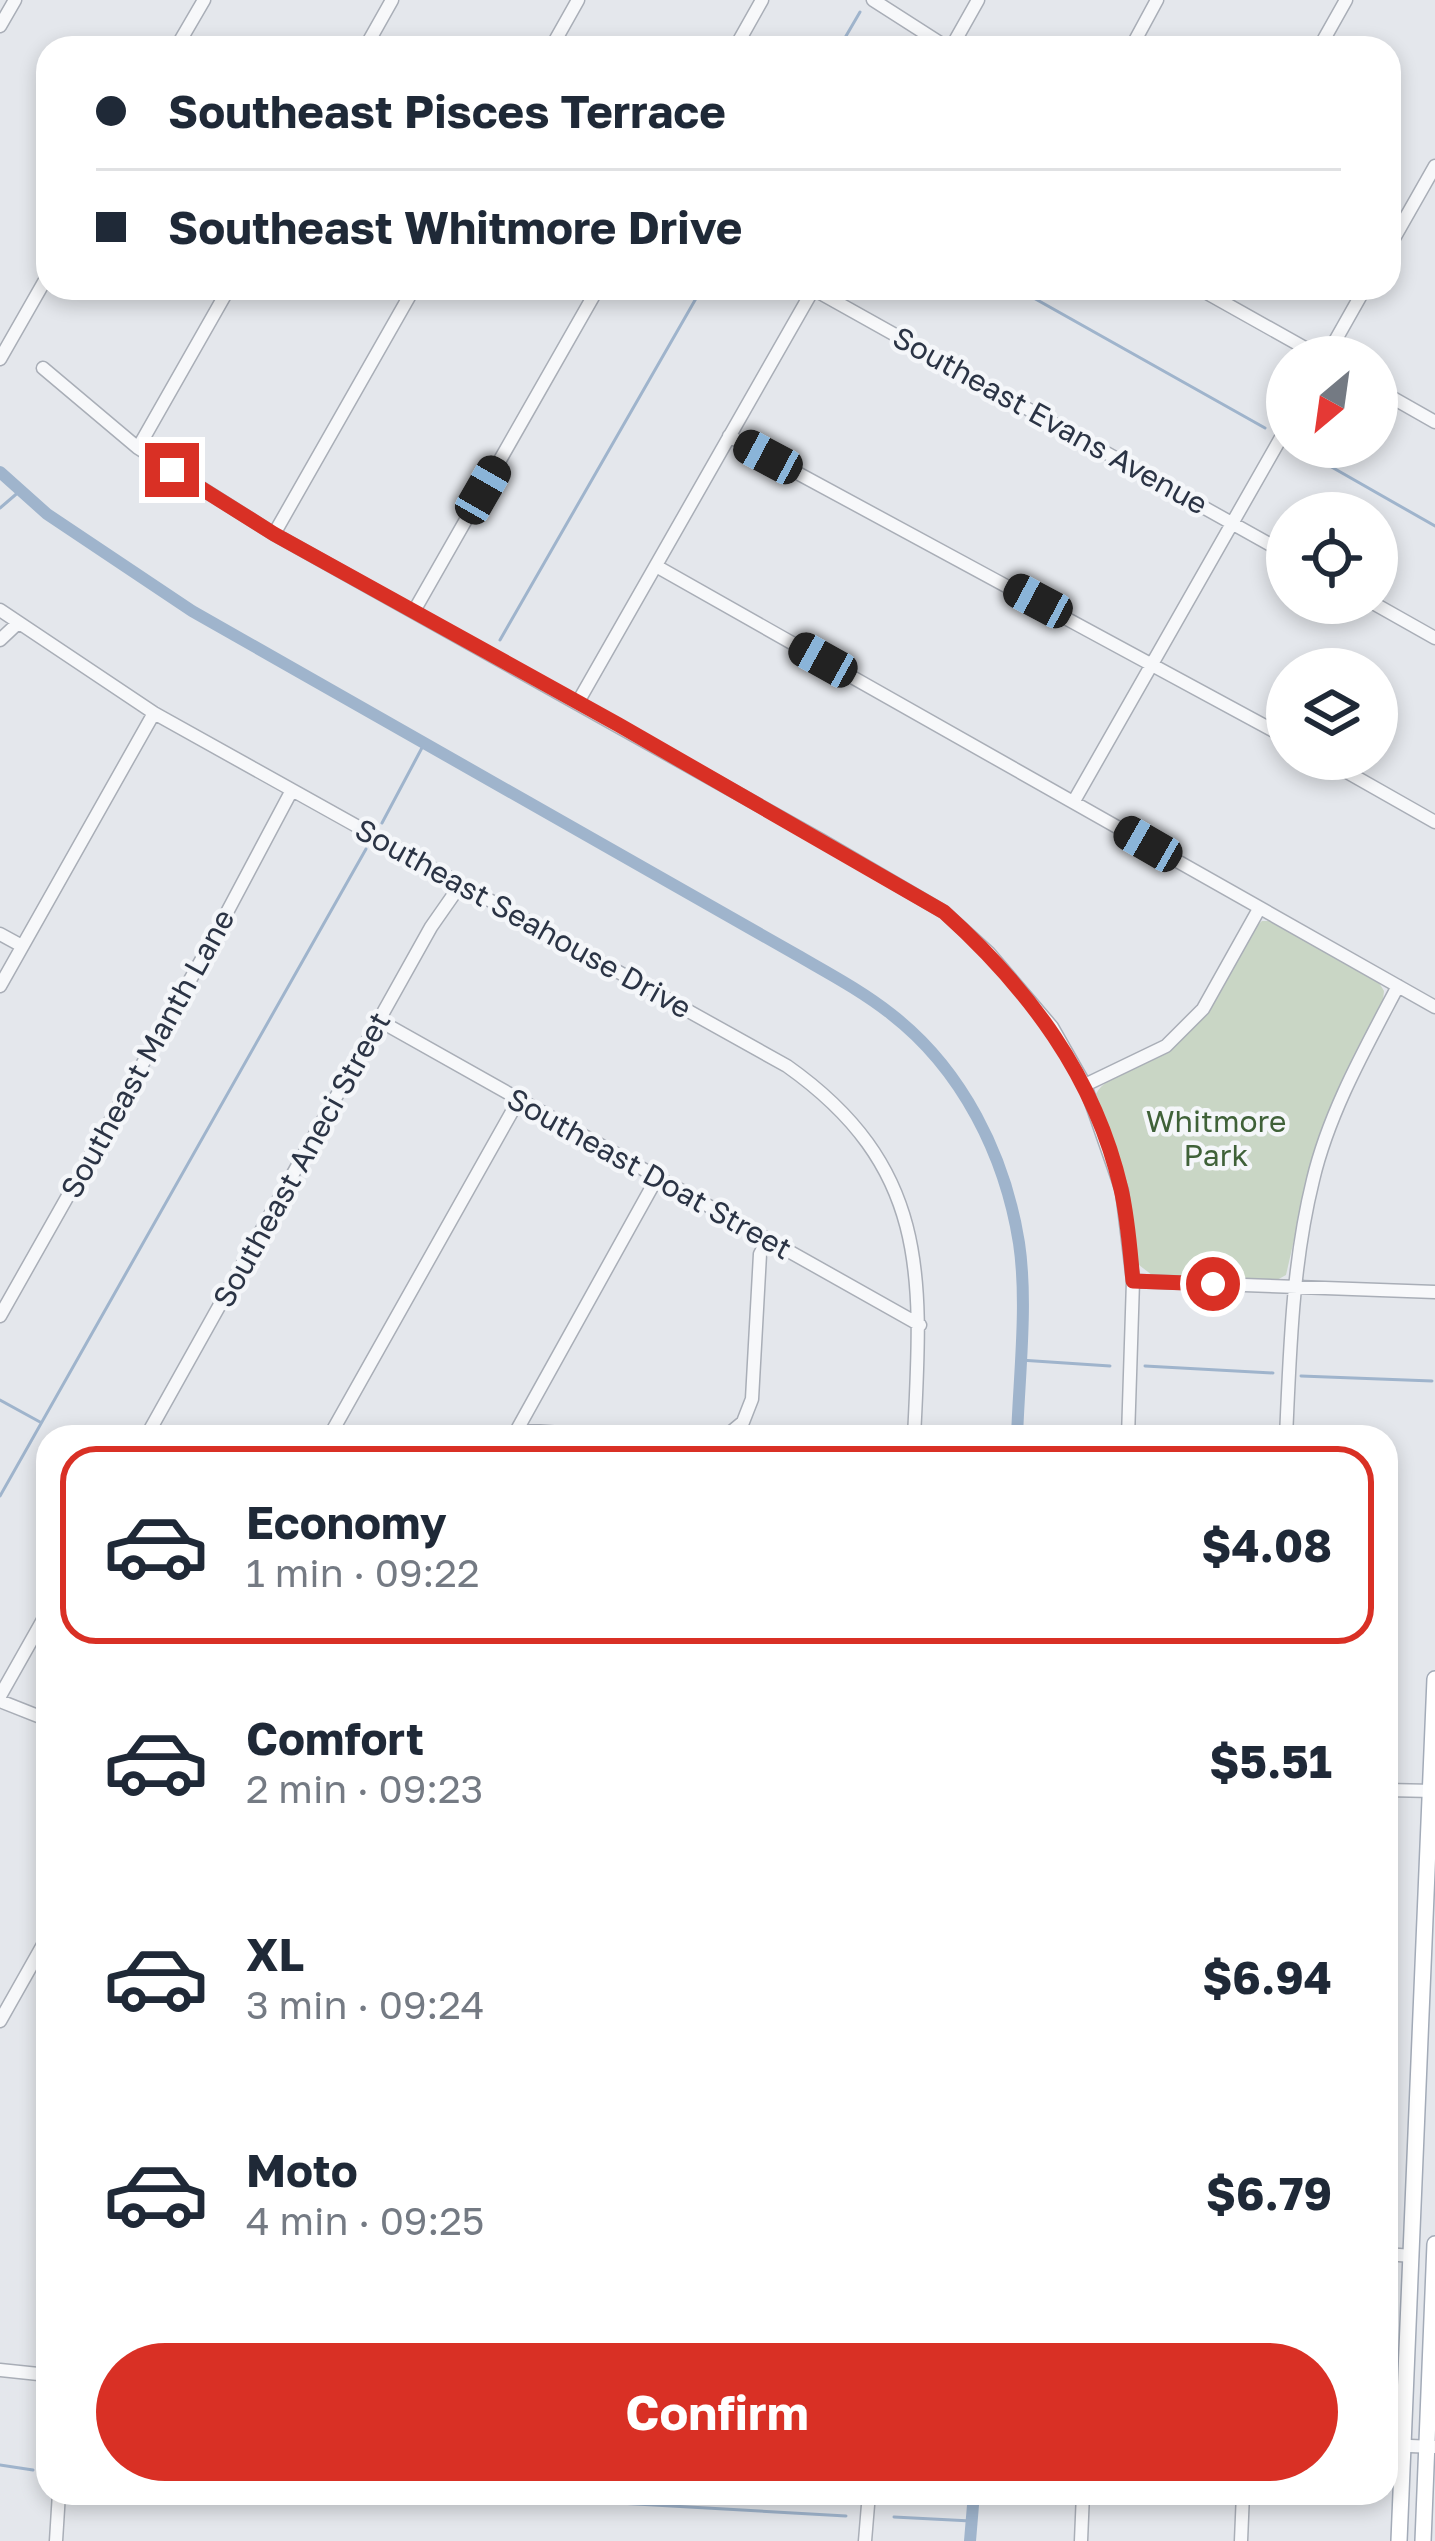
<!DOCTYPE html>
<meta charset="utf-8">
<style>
body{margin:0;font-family:"Golos Text",sans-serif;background:#f2f2f3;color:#1f2937;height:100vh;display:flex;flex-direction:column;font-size:45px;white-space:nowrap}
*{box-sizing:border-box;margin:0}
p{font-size:39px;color:#747a83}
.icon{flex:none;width:66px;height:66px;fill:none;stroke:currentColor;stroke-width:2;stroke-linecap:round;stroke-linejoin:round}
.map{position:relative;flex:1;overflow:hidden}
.panel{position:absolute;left:36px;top:1425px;width:1362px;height:1080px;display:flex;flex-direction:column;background:#fff;border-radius:36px;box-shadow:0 6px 18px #0003}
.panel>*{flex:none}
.hud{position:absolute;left:36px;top:36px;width:1365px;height:264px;border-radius:36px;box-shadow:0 6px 18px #0003;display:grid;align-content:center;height:264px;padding:0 60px;background:#fff}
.needle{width:78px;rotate:209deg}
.controls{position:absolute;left:1266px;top:336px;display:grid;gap:24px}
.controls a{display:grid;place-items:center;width:132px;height:132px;border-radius:50%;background:#fff;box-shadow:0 6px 18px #0003;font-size:60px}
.end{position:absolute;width:54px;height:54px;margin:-27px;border:15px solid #d93025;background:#fff;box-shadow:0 0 0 6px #fff}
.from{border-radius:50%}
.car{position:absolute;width:36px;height:72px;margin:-36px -18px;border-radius:15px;box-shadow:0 0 9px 3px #0007;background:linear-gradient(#222 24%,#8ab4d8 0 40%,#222 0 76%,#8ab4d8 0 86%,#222 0)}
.hud b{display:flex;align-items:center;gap:42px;height:114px;font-size:45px}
.hud b+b{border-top:3px solid #e0e1e3}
.hud i{width:30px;height:30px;background:#1f2937}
ul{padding:21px 0 0;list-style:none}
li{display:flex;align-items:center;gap:36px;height:198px;margin:0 24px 18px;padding:0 36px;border:6px solid transparent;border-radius:36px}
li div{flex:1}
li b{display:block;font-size:45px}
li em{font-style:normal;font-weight:700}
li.active{border-color:#d93025}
li>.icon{width:108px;height:108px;stroke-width:1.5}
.primary-button{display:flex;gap:24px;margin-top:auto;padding:24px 60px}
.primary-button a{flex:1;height:138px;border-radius:72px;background:#d93025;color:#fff;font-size:48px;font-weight:700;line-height:138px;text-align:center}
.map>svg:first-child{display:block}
</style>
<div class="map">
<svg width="1435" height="2541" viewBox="0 0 1435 2541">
<rect width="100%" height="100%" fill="#e4e7ec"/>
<path fill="#c9d6c5" d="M1262,921h11l105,60 6,10 -1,9 -75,178 -22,97 -11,6 -123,-6 -13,-10 -4,-12 -11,-78 -28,-81c11,-22 59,-30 80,-49 38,-35 54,-97 86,-124z"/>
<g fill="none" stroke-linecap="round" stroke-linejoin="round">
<path stroke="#9fb4cc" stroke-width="3" d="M839,48l21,-36
M1016,288l249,140
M1300,449l135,77
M0,508l21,-18
M500,640l202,-352
M382,823l42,-79
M1020,1360l90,6
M1145,1366l128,7
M1301,1376l131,5
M0,1400l40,22
M0,1496l366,-647
M0,2465l33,5
M440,2493l406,23
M894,2517l77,4"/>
<path stroke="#9fb4cc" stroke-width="12" d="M0,472l47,42 145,97 605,344c31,18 65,36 94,59 71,55 114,141 128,229 9,60 0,133 -2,194
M970,2541l4,-48"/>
<g stroke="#a9aeb7" stroke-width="15">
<path id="minor" d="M873,0l75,48
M0,26l15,-26
M176,48l28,-48
M365,48l27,-48
M551,48l27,-48
M735,48l27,-48
M951,48l27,-48
M1131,48l26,-48
M1319,48l27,-48
M1389,247l46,-81
M1198,288l123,69
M813,289l474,265
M1326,357l39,-69
M0,359l48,-84
M43,368l95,80 136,86 547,306 123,72 45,41 63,74 33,58 37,106 11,90 -5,156
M1377,389l58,33
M729,436l558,302
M138,448l91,-160
M274,534l140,-246
M656,566l779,441
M1373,603l62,35
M0,610l154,103 633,353c144,102 135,212 127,371
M414,611l184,-323
M0,640l17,-16
M578,702l236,-414
M1324,759l111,63
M1074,801l213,-374
M0,934l22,12
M0,986l154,-273
M380,1021l540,304
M1085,1085l81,-39 37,-37 56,-100
M1133,1281l302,11
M0,1316l207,-366 85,-160
M517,1430l104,7
M146,1437l285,-510 30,-43
M329,1437l189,-336
M513,1437l145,-261
M725,1437l18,-15 9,-23 8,-145 7,-13
M1286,1437c4,-86 6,-172 27,-257 16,-68 53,-133 85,-194
M0,1696l48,-85
M0,1701l48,19
M1386,1790l48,1
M0,2021l48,-85
M1386,2254l26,2
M0,2370l48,5
M1386,2445l49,2
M56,2541l3,-48
M865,2541l4,-48
M1081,2541l2,-48
M1241,2541l2,-48"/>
</g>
<g stroke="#a3abb8" stroke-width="18">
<path id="major" d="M1399,2541l36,-862
M1423,2541l12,-297"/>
</g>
<use href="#minor" stroke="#f7f8fa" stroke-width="12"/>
<use href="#major" stroke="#fff" stroke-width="15"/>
</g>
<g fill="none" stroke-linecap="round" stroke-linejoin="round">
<path stroke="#d93025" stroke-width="15" d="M172,470l102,64 345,191 325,187c84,76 151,164 177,277 7,30 9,62 12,92l80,3"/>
</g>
<g text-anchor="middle" stroke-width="9" stroke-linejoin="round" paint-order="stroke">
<g font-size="30" fill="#2b3445" stroke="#f4f6f9">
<text transform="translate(1050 421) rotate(29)" y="10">Southeast Evans Avenue</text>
<text transform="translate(523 919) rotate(29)" y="10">Southeast Seahouse Drive</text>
<text transform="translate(148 1054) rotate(-61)" y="10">Southeast Manth Lane</text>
<text transform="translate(302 1160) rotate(-61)" y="10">Southeast Aneci Street</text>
<text transform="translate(649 1174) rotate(29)" y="10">Southeast Doat Street</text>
</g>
<g font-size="30" fill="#3f6138" stroke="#f4f6f9">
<text x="1216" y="1132">Whitmore<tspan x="1216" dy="34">Park</tspan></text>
</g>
</g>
</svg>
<div class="controls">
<a><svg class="needle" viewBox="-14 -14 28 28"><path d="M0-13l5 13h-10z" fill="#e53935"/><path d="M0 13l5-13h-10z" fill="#747a83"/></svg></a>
<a><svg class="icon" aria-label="locate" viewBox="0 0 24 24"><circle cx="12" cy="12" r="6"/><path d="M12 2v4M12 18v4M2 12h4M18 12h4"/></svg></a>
<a><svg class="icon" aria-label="layers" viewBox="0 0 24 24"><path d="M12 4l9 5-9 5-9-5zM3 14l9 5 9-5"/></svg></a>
</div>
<i class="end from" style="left:1213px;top:1284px"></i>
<i class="end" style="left:172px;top:470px"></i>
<i class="car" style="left:768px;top:457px;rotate:298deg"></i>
<i class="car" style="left:483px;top:490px;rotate:30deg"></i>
<i class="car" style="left:1038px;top:601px;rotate:298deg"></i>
<i class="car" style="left:823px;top:660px;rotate:299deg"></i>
<i class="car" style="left:1148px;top:844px;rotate:300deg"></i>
<div class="hud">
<b><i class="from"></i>Southeast Pisces Terrace</b>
<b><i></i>Southeast Whitmore Drive</b>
</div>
<section class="panel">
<ul>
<li class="active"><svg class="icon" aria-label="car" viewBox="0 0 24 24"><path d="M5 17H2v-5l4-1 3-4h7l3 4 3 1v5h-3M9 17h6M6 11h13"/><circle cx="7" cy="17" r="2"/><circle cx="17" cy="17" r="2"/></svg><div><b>Economy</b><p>1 min · 09:22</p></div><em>$4.08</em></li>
<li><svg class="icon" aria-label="car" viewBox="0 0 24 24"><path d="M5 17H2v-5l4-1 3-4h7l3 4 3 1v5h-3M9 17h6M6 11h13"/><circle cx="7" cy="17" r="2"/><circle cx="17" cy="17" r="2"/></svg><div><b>Comfort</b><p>2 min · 09:23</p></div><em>$5.51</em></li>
<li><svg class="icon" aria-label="car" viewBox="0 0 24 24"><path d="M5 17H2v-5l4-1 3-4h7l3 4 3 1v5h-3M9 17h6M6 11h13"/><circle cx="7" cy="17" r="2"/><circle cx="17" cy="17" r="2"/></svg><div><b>XL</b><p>3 min · 09:24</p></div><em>$6.94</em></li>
<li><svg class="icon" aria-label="car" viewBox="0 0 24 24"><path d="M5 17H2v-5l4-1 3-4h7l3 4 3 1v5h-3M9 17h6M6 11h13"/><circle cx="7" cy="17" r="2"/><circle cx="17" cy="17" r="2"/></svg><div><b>Moto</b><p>4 min · 09:25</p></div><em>$6.79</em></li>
</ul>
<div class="primary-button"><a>Confirm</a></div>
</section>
</div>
